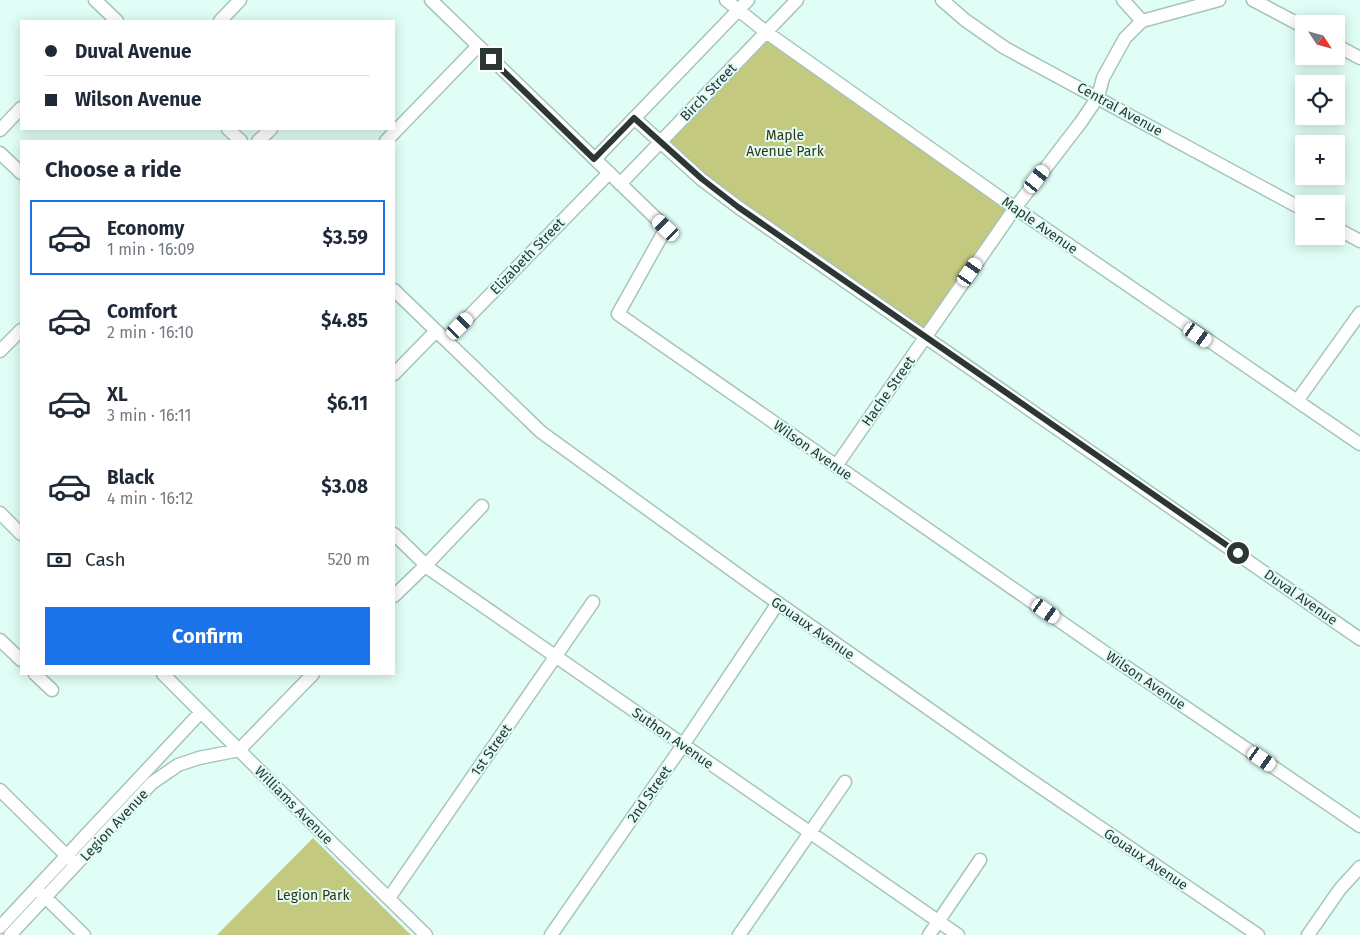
<!DOCTYPE html>
<meta charset="utf-8">
<style>
body{margin:0;font-family:"Fira Sans",sans-serif;background:#f6f6f7;color:#1f2937;height:100vh;display:flex;flex-direction:column;font-size:19px;white-space:nowrap}
*{box-sizing:border-box;margin:0}
p{font-size:16px;color:#747a83}
.icon{flex:none;width:28px;height:28px;fill:none;stroke:currentColor;stroke-width:2;stroke-linecap:round;stroke-linejoin:round}
.map{position:relative;flex:1;overflow:hidden}
.drawer{position:absolute;left:20px;top:140px;width:375px;height:535px;display:flex;flex-direction:column;background:#fff;border-radius:0px;box-shadow:0 2px 12px #0003}
.drawer>*{flex:none}
.hud{position:absolute;left:20px;top:20px;width:375px;height:110px;border-radius:0px;box-shadow:0 2px 12px #0003;display:grid;align-content:center;height:110px;padding:0 25px;background:#fff}
.needle{width:32px;rotate:126deg}
.tools{position:absolute;left:1295px;top:15px;display:grid;gap:10px}
.tools a{display:grid;place-items:center;width:50px;height:50px;border-radius:0px;background:#fff;box-shadow:0 2px 12px #0003;font-size:25px}
.end{position:absolute;width:22px;height:22px;margin:-11px;border:6px solid #2c3735;background:#fff;box-shadow:0 0 0 2px #fff}
.from{border-radius:50%}
.car{position:absolute;width:15px;height:30px;margin:-15px -8px;border-radius:6px;box-shadow:0 0 4px 1px #0007;background:linear-gradient(#fff 24%,#345 0 40%,#fff 0 76%,#345 0 86%,#fff 0)}
.hud b{display:flex;align-items:center;gap:18px;height:48px;font-size:19px}
.hud b+b{border-top:1px solid #e0e1e3}
.hud i{width:12px;height:12px;background:#1f2937}
ul{padding:0;list-style:none}
li{display:flex;align-items:center;gap:15px;height:75px;margin:0 10px 8px;padding:0 15px;border:2px solid transparent;border-radius:0px}
li div{flex:1}
li b{display:block;font-size:19px}
li em{font-style:normal;font-weight:700}
li.current{border-color:#1a73e8}
li>.icon{width:45px;height:45px;stroke-width:1.5}
h2{padding:0 25px;font-size:22px;line-height:60px}
.pay{display:flex;align-items:center;gap:12px;height:55px;padding:0 25px;font-size:19px}
.pay p{margin-inline-start:auto}
.primary-button{display:flex;gap:10px;margin-top:auto;padding:10px 25px}
.primary-button a{flex:1;height:58px;border-radius:0px;background:#1a73e8;color:#fff;font-size:20px;font-weight:700;line-height:58px;text-align:center}
.map>svg:first-child{display:block}
</style>
<div class="map">
<svg width="1360" height="935" viewBox="0 0 1360 935">
<rect width="100%" height="100%" fill="#e0fdf6"/>
<path fill="#c3c97e" d="M766,32l249,176 -89,129 -188,-130 -78,-65z
M313,838l98,97h-194z"/>
<g fill="none" stroke-linecap="round" stroke-linejoin="round">
<g stroke="#a8c3bd" stroke-width="15">
<path id="minor" d="M95,0l22,21
M431,0l235,228 -48,86 492,342 250,170
M726,0l40,32 236,167 358,245
M942,0l23,20 40,28 299,162
M1123,0l19,21
M1253,0l51,27
M220,21l20,-21
M1336,45l24,13
M634,118l67,61 37,28 622,432
M228,129l13,12
M0,130l21,-22
M258,141l13,-12
M386,141l92,-95
M0,153l21,20
M595,159l153,-159
M620,184l177,-184
M1336,228l24,13
M394,290l147,142 210,152 272,191 235,160
M446,340l163,-167
M0,351l21,-21
M394,374l42,-43
M1297,401l63,-88
M836,466l179,-258 66,-86 17,-25 5,-19 22,-40 17,-17 77,-21
M0,513l21,21
M394,534l37,36 527,365
M394,596l31,-30 57,-60
M0,640l21,20
M35,674l17,16
M163,674l166,166 97,95
M0,790l71,70
M40,892l44,43
M389,898l204,-296
M0,927l201,-215
M10,935l142,-152 26,-18 21,-7 40,-8 74,-76
M551,935l132,-190 95,-142
M739,935l106,-153
M929,935l51,-75
M1308,935l32,-46 20,-22"/>
</g>
<use href="#minor" stroke="#fff" stroke-width="12"/>
</g>
<g fill="none" stroke-linecap="round" stroke-linejoin="round">
<path stroke="#2c3735" stroke-width="6" d="M491,59l103,100 40,-41 68,61 36,28 500,346"/>
</g>
<g text-anchor="middle" stroke-width="4" stroke-linejoin="round" paint-order="stroke">
<g font-size="14" fill="#2c3735" stroke="#e0fdf6">
<text transform="translate(708 92) rotate(-46)" y="5">Birch Street</text>
<text transform="translate(1120 109) rotate(29)" y="5">Central Avenue</text>
<text transform="translate(1040 225) rotate(35)" y="5">Maple Avenue</text>
<text transform="translate(527 256) rotate(-46)" y="5">Elizabeth Street</text>
<text transform="translate(888 391) rotate(-55)" y="5">Hache Street</text>
<text transform="translate(813 450) rotate(35)" y="5">Wilson Avenue</text>
<text transform="translate(1301 597) rotate(35)" y="5">Duval Avenue</text>
<text transform="translate(813 628) rotate(35)" y="5">Gouaux Avenue</text>
<text transform="translate(1146 680) rotate(34)" y="5">Wilson Avenue</text>
<text transform="translate(673 738) rotate(35)" y="5">Suthon Avenue</text>
<text transform="translate(491 750) rotate(-55)" y="5">1st Street</text>
<text transform="translate(649 794) rotate(-55)" y="5">2nd Street</text>
<text transform="translate(294 805) rotate(45)" y="5">Williams Avenue</text>
<text transform="translate(114 825) rotate(-47)" y="5">Legion Avenue</text>
<text transform="translate(1146 859) rotate(34)" y="5">Gouaux Avenue</text>
</g>
<g font-size="14" fill="#343612" stroke="#e0fdf6">
<text x="785" y="140">Maple<tspan x="785" dy="16">Avenue Park</tspan></text>
<text x="313" y="900">Legion Park</text>
</g>
</g>
</svg>
<div class="tools">
<a><svg class="needle" viewBox="-14 -14 28 28"><path d="M0-13l5 13h-10z" fill="#e53935"/><path d="M0 13l5-13h-10z" fill="#747a83"/></svg></a>
<a><svg class="icon" aria-label="locate" viewBox="0 0 24 24"><circle cx="12" cy="12" r="6"/><path d="M12 2v4M12 18v4M2 12h4M18 12h4"/></svg></a>
<a>+</a>
<a>−</a>
</div>
<i class="end from" style="left:1238px;top:553px"></i>
<i class="end" style="left:491px;top:59px"></i>
<i class="car" style="left:1037px;top:179px;rotate:37deg"></i>
<i class="car" style="left:666px;top:228px;rotate:314deg"></i>
<i class="car" style="left:970px;top:272px;rotate:35deg"></i>
<i class="car" style="left:460px;top:326px;rotate:44deg"></i>
<i class="car" style="left:1198px;top:335px;rotate:125deg"></i>
<i class="car" style="left:1046px;top:611px;rotate:125deg"></i>
<i class="car" style="left:1262px;top:759px;rotate:125deg"></i>
<div class="hud">
<b><i class="from"></i>Duval Avenue</b>
<b><i></i>Wilson Avenue</b>
</div>
<section class="drawer">
<h2>Choose a ride</h2>
<ul>
<li class="current"><svg class="icon" aria-label="car" viewBox="0 0 24 24"><path d="M5 17H2v-5l4-1 3-4h7l3 4 3 1v5h-3M9 17h6M6 11h13"/><circle cx="7" cy="17" r="2"/><circle cx="17" cy="17" r="2"/></svg><div><b>Economy</b><p>1 min · 16:09</p></div><em>$3.59</em></li>
<li><svg class="icon" aria-label="car" viewBox="0 0 24 24"><path d="M5 17H2v-5l4-1 3-4h7l3 4 3 1v5h-3M9 17h6M6 11h13"/><circle cx="7" cy="17" r="2"/><circle cx="17" cy="17" r="2"/></svg><div><b>Comfort</b><p>2 min · 16:10</p></div><em>$4.85</em></li>
<li><svg class="icon" aria-label="car" viewBox="0 0 24 24"><path d="M5 17H2v-5l4-1 3-4h7l3 4 3 1v5h-3M9 17h6M6 11h13"/><circle cx="7" cy="17" r="2"/><circle cx="17" cy="17" r="2"/></svg><div><b>XL</b><p>3 min · 16:11</p></div><em>$6.11</em></li>
<li><svg class="icon" aria-label="car" viewBox="0 0 24 24"><path d="M5 17H2v-5l4-1 3-4h7l3 4 3 1v5h-3M9 17h6M6 11h13"/><circle cx="7" cy="17" r="2"/><circle cx="17" cy="17" r="2"/></svg><div><b>Black</b><p>4 min · 16:12</p></div><em>$3.08</em></li>
</ul>
<div class="pay"><svg class="icon" aria-label="cash" viewBox="0 0 24 24"><path d="M3 7h18v10H3z"/><circle cx="12" cy="12" r="2"/></svg>Cash<p>520 m</p></div>
<div class="primary-button"><a>Confirm</a></div>
</section>
</div>
